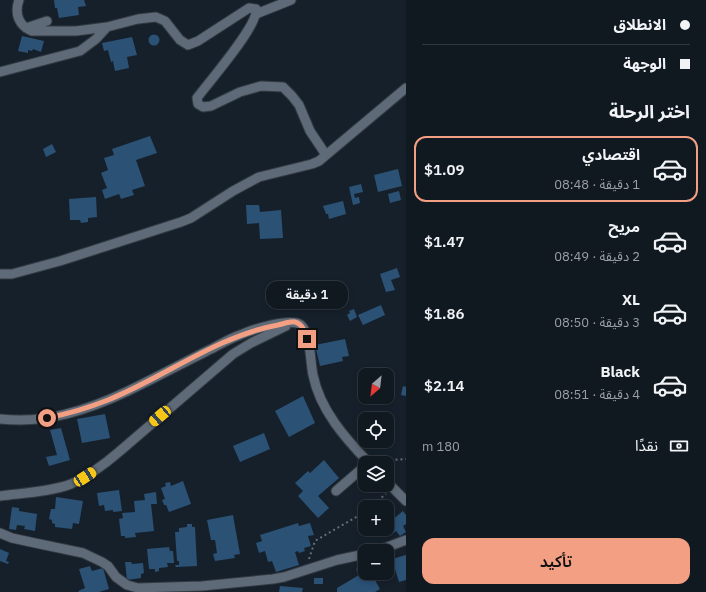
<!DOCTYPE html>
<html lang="ar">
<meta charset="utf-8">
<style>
body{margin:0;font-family:"IBM Plex Sans","Noto Sans Arabic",sans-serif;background:#1e252d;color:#f1f3f6;direction:rtl;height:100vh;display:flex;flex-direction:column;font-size:15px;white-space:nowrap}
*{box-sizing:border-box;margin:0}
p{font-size:13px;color:#9ca0a5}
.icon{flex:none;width:22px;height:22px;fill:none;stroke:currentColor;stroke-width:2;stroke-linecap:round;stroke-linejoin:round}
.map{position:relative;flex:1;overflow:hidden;direction:ltr}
.details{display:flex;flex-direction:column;background:#101820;width:300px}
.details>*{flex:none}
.banner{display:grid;align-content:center;height:88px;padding:0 16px;background:#101820}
.needle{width:26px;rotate:208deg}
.controls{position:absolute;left:358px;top:368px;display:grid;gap:8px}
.controls a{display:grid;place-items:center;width:36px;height:36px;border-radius:8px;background:#101820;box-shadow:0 2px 6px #0003,0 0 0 1px #30373e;font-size:20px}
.end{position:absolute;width:18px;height:18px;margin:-9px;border:5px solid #f39f83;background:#111;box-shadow:0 0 0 2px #111}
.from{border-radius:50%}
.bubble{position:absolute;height:28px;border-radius:12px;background:#101820;box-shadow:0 2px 6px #0003,0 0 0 1px #30373e;font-size:13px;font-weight:600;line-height:28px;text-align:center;direction:rtl}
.car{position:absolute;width:12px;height:24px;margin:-12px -6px;border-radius:5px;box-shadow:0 0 3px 1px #0007;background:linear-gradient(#f5c518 24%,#345 0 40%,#f5c518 0 76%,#345 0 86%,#f5c518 0)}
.banner b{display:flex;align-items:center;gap:14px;height:38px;font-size:15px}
.banner b+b{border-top:1px solid #30373e}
.banner i{width:10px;height:10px;background:#f1f3f6}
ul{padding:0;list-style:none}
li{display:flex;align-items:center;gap:12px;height:66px;margin:0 8px 6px;padding:0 8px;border:2px solid transparent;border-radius:12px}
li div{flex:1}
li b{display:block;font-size:15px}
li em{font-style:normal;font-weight:600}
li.current{border-color:#f39f83}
li>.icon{width:36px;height:36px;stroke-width:1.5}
h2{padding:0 16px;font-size:18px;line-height:48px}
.pay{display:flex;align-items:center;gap:10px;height:44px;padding:0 16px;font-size:15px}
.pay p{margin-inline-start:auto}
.button{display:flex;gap:8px;margin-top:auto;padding:8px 16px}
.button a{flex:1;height:46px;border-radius:12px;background:#f39f83;color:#111;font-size:16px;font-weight:600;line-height:46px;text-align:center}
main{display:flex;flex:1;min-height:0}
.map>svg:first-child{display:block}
</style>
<main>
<section class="details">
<div class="banner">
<b><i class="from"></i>الانطلاق</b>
<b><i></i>الوجهة</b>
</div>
<h2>اختر الرحلة</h2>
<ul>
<li class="current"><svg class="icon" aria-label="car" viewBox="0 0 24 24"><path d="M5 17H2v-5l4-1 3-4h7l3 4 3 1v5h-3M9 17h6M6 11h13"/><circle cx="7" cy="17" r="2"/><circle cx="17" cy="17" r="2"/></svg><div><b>اقتصادي</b><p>1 دقيقة · 08:48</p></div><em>$1.09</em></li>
<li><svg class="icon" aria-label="car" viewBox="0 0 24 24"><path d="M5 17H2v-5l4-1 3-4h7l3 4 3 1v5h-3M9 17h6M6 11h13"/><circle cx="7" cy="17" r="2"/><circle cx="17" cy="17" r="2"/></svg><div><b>مريح</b><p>2 دقيقة · 08:49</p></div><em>$1.47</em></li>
<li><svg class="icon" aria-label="car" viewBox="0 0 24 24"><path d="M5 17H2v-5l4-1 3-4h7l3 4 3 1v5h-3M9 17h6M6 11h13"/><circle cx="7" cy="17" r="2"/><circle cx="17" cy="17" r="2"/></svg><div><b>XL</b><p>3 دقيقة · 08:50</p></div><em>$1.86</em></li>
<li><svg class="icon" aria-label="car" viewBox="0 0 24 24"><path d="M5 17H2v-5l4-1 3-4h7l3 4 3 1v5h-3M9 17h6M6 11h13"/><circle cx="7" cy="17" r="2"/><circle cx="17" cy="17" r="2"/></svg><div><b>Black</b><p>4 دقيقة · 08:51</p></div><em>$2.14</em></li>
</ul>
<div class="pay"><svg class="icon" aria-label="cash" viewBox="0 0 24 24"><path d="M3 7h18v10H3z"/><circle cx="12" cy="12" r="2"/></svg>نقدًا<p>180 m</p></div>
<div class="button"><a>تأكيد</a></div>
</section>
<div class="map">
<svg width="406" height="592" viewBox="0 0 406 592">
<rect width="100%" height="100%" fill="#16202b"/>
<path fill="#2b5175" d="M54,0h30l2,6 -8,1 1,8 -20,3 -2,-10h-2z
M148.5 40a5.5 5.5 0 1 1 11 0a5.5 5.5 0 1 1-11 0Z
M22,36l22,5 -3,11 -8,-3 -1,2 -4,-1v3l-10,-2z
M132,37l5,18 -10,2 2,11 -14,3 -2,-10 -2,1 -3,-12 -4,1 -2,-8z
M150,136l7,17 -21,7 9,26 -13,4 2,5 -13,4 -2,-5 -14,5 -3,-9 5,-2 -6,-15 7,-3 -4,-12 10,-3 -2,-6z
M52,144l4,8 -10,5 -3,-8z
M398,169l4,17 -24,6 -4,-17z
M361,184l2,8 -9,2 1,4 4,-1 1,6 -7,2 -4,-18z
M399,191l2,9 -11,3 -2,-9z
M96,197l1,20 -9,1v4l-7,1 -1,-3h-10l-1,-21z
M343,201l3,13 -17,5 -1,-5h-2l-3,-8z
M246,205h13l1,7 21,-2 2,28 -23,1 -1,-16 -12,1z
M397,268l3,9 -9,3 4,10 -9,2 -6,-18z
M308,292l4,9 -17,8 -4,-10z
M381,305l4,10 -22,10 -5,-10z
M354,309l3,8 -7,4 -3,-6 3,-2 -1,-2z
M345,339l4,17 -7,1 1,4 -23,5 -5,-21z
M403,386l3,1v9l-5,-1z
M303,396l12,27 -26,14 -14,-26z
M105,414l5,24 -28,5 -5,-24z
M61,428l9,32 -21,6 -3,-9 11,-2 -7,-25z
M264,433l6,16 -30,13 -7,-16z
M324,460l15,18 -21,18 11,12 -11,10 -20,-22 5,-5 -8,-8 13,-12 2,2z
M183,481l8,23 -22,8 -3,-7h-2l-2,-5 3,-1 -4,-11 5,-2 -1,-3 5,-1 1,4z
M119,490l3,21 -9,1v-2l-8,1 -1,-6 -5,1 -2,-13z
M156,492l1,12h-6l3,27 -19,2 1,4 -11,1v-2h-4l-2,-17 4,-1 -1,-5 13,-1 -1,-11 11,-1 -1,-6z
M56,497l27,4 -4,23 -6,-1 -1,6 -17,-2v-3l-3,-1v-3l-3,-1 2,-10h4z
M12,507l7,1v3l18,3 -2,17 -11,-2 1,-3 -8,-1 -1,5 -7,-1z
M403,511l3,4v9l-3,2 3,6 -6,4 -4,-5 -5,4 -4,-5v-6z
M233,515l7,39 -6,1 1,3 -20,3 -2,-7 4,-1 -2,-13h-4l-4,-20z
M298,523l1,3 11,-3 4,12 -6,1 3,10 -7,2 1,3 -6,2 -1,-2 -3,1 4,13 -23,7 -4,-11 -4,1 -3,-11 -6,2 -3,-10 6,-2 -2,-6z
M187,524h5v3h3l2,39 -21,1 -1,-2h4v-4h-2l-2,-29h4v-4l8,-1z
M169,547l1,4h3l1,12h-7l1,4 -9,1v3l-4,1v-3h-6l-2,-20z
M0,549l9,4 -3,8 3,1 -1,2 -8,-3z
M406,555v25l-7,2 -7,-23z
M125,562h6l1,2 11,-1 1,10 -3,1v4l-14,2z
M365,564v9h6l9,16 -5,3h-38v-4l22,-13 -3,-6z
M90,566l2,5 11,-3 6,21 -10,3h-20l-1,-1 7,-3 -6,-19z
M314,578h9v6h-9z
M280,586l23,2 -1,4h-23z"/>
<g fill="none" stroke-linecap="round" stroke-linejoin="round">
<g stroke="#333a42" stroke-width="11">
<path id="street" d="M19,0c-5,14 0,26 13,31h44l31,-4
M256,14l35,-14
M26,28l21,-7
M0,72l80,-21 16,-12 11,-12 31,-8 18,-2 9,4 15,19 8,5 10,-4 51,-33 7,1c3,16 -48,74 -59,89l1,6 5,3 8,-1 29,-14 21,-6 22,1 9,9 7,9 11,26 16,24
M0,274h12l48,-13 121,-39 10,-4 42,-27 26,-14 53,-13 7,-3 87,-73
M0,419c22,2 44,1 66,-5 21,-5 43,-14 62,-23 27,-13 53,-27 79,-40 11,-5 21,-12 33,-16 11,-5 51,-18 61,-10 10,9 9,37 12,50 7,35 32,63 56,88
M387,482l19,19
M336,491l29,-25
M0,496c22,-3 50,-4 71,-12 18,-8 34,-20 49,-33l113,-97 18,-11 35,-17
M0,533l12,5 23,5 48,10 19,9 6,4 8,11 11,8 11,3 64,-2 71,-7 11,-2 53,-17 28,-6
M377,551l29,-11"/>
</g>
<path stroke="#656e77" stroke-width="2" stroke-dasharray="2 3" stroke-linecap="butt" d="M376,456l16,4 14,-1
M370,507l16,-13
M309,559l6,-18 43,-25 7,-5"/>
<use href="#street" stroke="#5e6a77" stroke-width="9"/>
</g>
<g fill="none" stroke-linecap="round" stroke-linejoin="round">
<path stroke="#f39f83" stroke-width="5" d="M47,418c20,-4 41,-10 61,-18 57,-23 109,-64 170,-75 5,-1 13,-4 17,-3 8,2 10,10 12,17"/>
</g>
</svg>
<div class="controls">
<a><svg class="needle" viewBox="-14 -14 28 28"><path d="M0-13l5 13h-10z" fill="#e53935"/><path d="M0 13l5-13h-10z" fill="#9ca0a5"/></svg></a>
<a><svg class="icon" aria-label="locate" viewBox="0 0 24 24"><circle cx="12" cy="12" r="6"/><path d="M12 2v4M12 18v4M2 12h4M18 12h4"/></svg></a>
<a><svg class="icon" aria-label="layers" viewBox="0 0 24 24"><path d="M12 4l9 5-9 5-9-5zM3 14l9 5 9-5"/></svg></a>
<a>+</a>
<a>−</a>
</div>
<i class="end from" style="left:47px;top:418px"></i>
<i class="end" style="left:307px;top:339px"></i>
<div class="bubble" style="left:266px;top:281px;width:82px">1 دقيقة</div>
<i class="car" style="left:160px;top:416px;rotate:229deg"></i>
<i class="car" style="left:85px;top:477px;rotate:57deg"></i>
</div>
</main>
